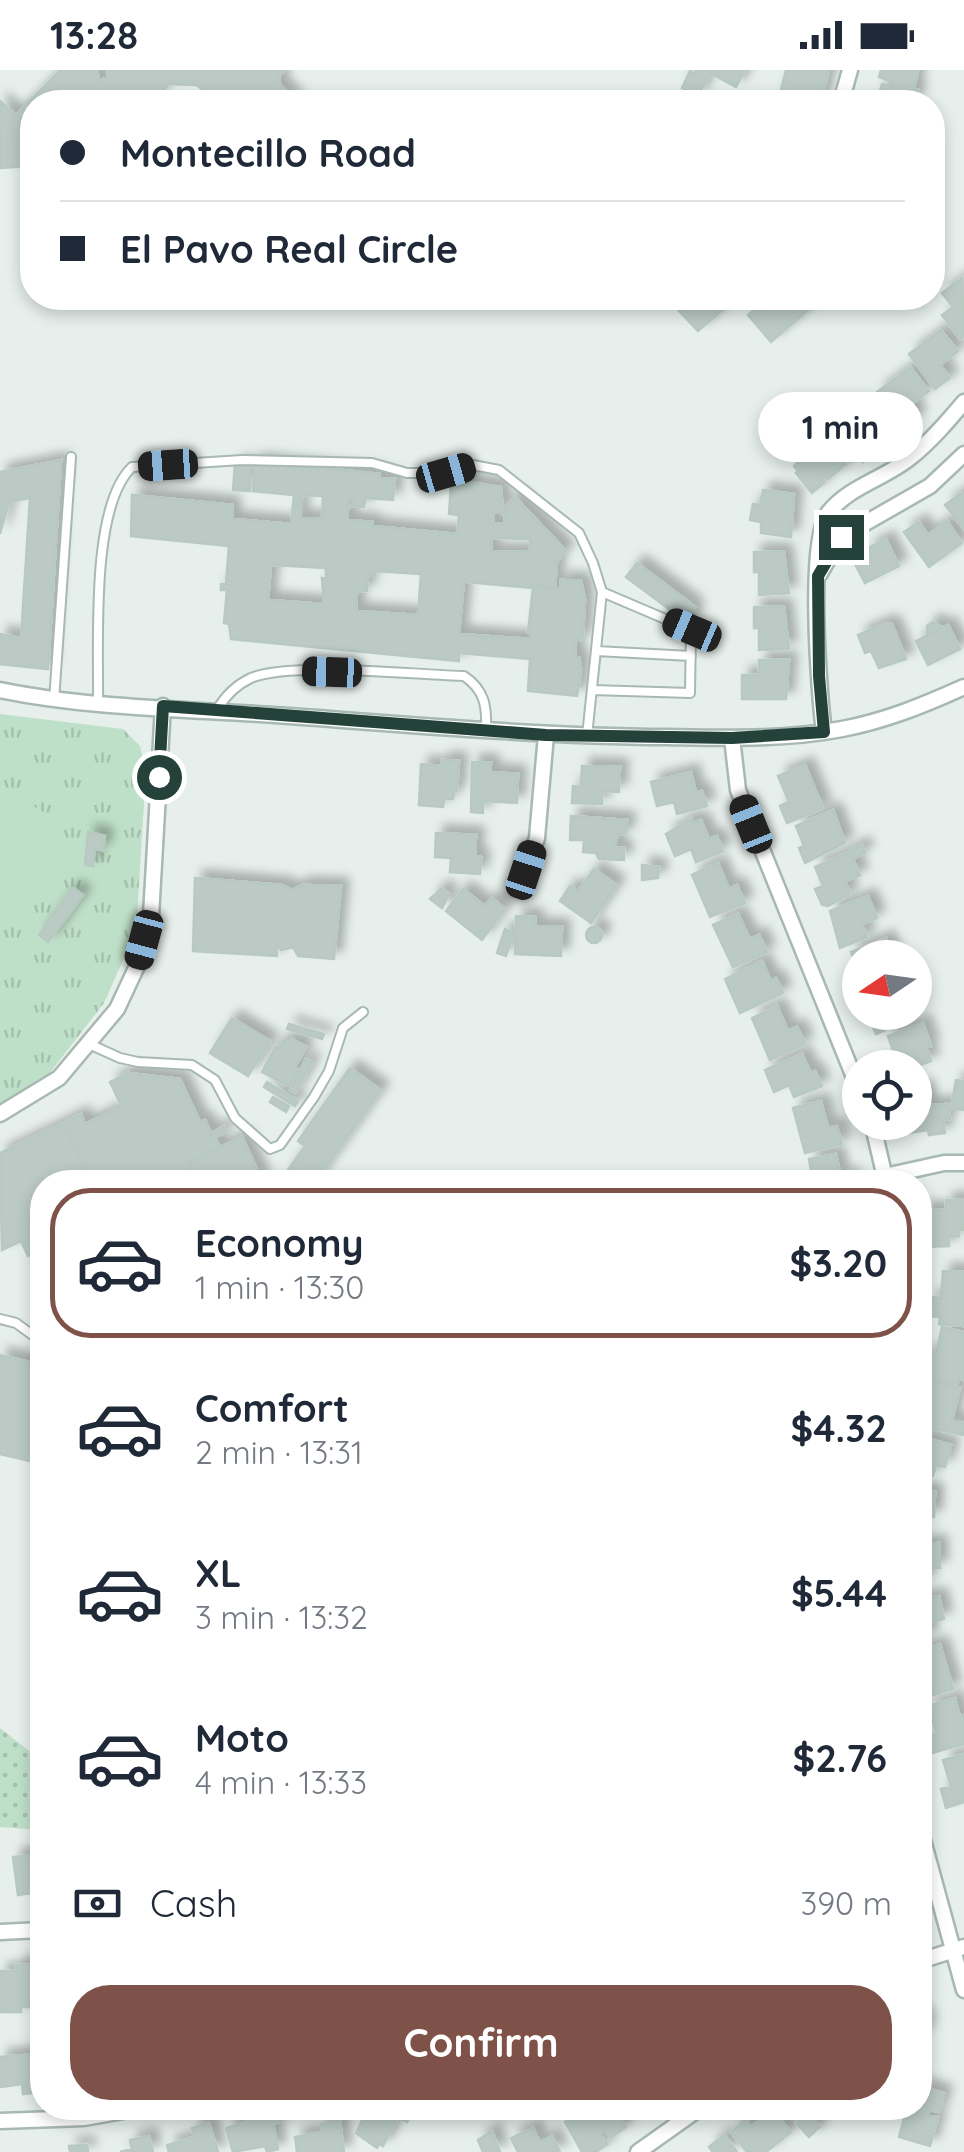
<!DOCTYPE html>
<meta charset="utf-8">
<style>
body{margin:0;font-family:Quicksand,sans-serif;background:#f2f2f3;color:#1f2937;height:100vh;display:flex;flex-direction:column;font-size:38px;white-space:nowrap}
*{box-sizing:border-box;margin:0}
p{font-size:32px;color:#747a83}
.icon{flex:none;width:55px;height:55px;fill:none;stroke:currentColor;stroke-width:2;stroke-linecap:round;stroke-linejoin:round}
.map{position:relative;flex:1;overflow:hidden}
.sheet{position:absolute;left:30px;top:1100px;width:902px;height:950px;display:flex;flex-direction:column;background:#fff;border-radius:40px;box-shadow:0 5px 15px #0003}
.sheet>*{flex:none}
.hud{position:absolute;left:20px;top:20px;width:925px;height:220px;border-radius:40px;box-shadow:0 5px 15px #0003;display:grid;align-content:center;height:220px;padding:0 40px;background:#fff}
.needle{width:65px;rotate:257deg}
.buttons{position:absolute;left:842px;top:870px;display:grid;gap:20px}
.buttons a{display:grid;place-items:center;width:90px;height:90px;border-radius:50%;background:#fff;box-shadow:0 5px 15px #0003;font-size:50px}
.end{position:absolute;width:45px;height:45px;margin:-22px;border:12px solid #24423a;background:#fff;box-shadow:0 0 0 5px #fff}
.from{border-radius:50%}
.bubble{position:absolute;height:70px;border-radius:35px;background:#fff;box-shadow:0 5px 15px #0003;font-size:32px;font-weight:700;line-height:70px;text-align:center}
.car{position:absolute;width:30px;height:60px;margin:-30px -15px;border-radius:12px;box-shadow:0 0 8px 2px #0007;background:linear-gradient(#222 24%,#8ab4d8 0 40%,#222 0 76%,#8ab4d8 0 86%,#222 0)}
.hud b{display:flex;align-items:center;gap:35px;height:95px;font-size:38px}
.hud b+b{border-top:2px solid #e0e1e3}
.hud i{width:25px;height:25px;background:#1f2937}
ul{padding:18px 0 0;list-style:none}
li{display:flex;align-items:center;gap:30px;height:150px;margin:0 20px 15px;padding:0 20px;border:5px solid transparent;border-radius:40px}
li div{flex:1}
li b{display:block;font-size:38px}
li em{font-style:normal;font-weight:700}
li.active{border-color:#7f5249}
li>.icon{width:90px;height:90px;stroke-width:1.5}
.pay{display:flex;align-items:center;gap:25px;height:110px;padding:0 40px;font-size:38px}
.pay p{margin-inline-start:auto}
.action{display:flex;gap:20px;margin-top:auto;padding:20px 40px}
.action a{flex:1;height:115px;border-radius:40px;background:#7f5249;color:#fff;font-size:40px;font-weight:700;line-height:115px;text-align:center}
.status{display:flex;justify-content:space-between;align-items:center;height:70px;padding:0 50px;background:#fff;direction:ltr}
.status svg{height:28px;fill:currentColor}
.map>svg:first-child{display:block}
</style>
<div class="status"><b>13:28</b><svg viewBox="0 0 49 12"><path d="M0 12V9h3v3zM5 12V6h3v6zM10 12V3h3v9zM15 12V0h3v12zM26 1h20v11H26zM47 4h2v5h-2z"/></svg></div>
<div class="map">
<svg width="964" height="2082" viewBox="0 0 964 2082">
<defs>
<pattern id="grass-tufts" width="24" height="20" patternUnits="userSpaceOnUse" patternTransform="scale(2.5)"><rect width="24" height="20" fill="#bfe0c8"/><path d="M3 7l-1-3M5 7V3M7 7l1-3M15 17l-1-3M17 17v-4M19 17l1-3" fill="none" stroke="#a4c1ad"/></pattern>
<pattern id="park-dots" width="8" height="8" patternUnits="userSpaceOnUse" patternTransform="scale(2.5)"><rect width="8" height="8" fill="#bfe0c8"/><path d="M2 2h.1M6 6h.1" fill="none" stroke="#a4c1ad" stroke-width="1.8" stroke-linecap="round"/></pattern>
<filter id="shadow"><feDropShadow dx="8" dy="-8" stdDeviation="5" flood-color="#0004"/></filter>
</defs>
<rect width="100%" height="100%" fill="#e6efeb"/>
<path fill="url(#grass-tufts)" d="M0,644l123,15 17,17 6,25 -9,145 -14,44 -19,43 -55,71 -49,32z"/>
<path fill="url(#park-dots)" d="M0,1658l42,33v69l-42,-3z"/>
<path fill="#bfe0c8" d="M0,717l49,28 8,49 -57,64z"/>
<path fill="#bbcac4" stroke="#b8c9c2" stroke-width="2.5" fill-rule="evenodd" filter="url(#shadow)" d="M60,0h37l2,10 9,-2v-8h177l-6,6 1,9 17,17h-81l-19,-17 -28,-1 -18,18h-119v64l-32,2v-67l16,14z
M696,0h49l-9,17 -26,-14 -12,23 -16,-8 8,-17 4,3z
M786,0h43l-8,32h-43z
M881,0h37l-4,19 4,1 -4,12h-37l5,-18 12,3 1,-4 -16,-6z
M962,208l2,58 -4,3 -18,-24 11,-8 -11,-14z
M667,228h50l9,9 -28,24z
M768,228h54l-51,44 -23,-27 13,-11 1,5 5,-4 5,3 3,-3z
M941,260l17,21 -18,14 10,13 -15,11 -26,-35z
M910,297l19,24 -19,14 8,11 -14,11 -27,-35z
M874,348l17,21 -28,23 -17,-22z
M821,369l6,1 3,10 3,-2 13,16 -18,15 -3,-3 -4,3 3,4 -12,10 -16,-20 2,-2 -4,-5z
M61,390l-13,209 -48,-5v-30l21,4 9,-140 -16,3 -4,-3 -10,36v-62z
M255,391l124,13v4l16,1 -2,21 -28,-2 -1,9 -12,-1 1,-8h-4l-2,22 25,2v4l85,8 2,-19 -10,-1 2,-30 18,2v-4l32,5 2,26 -9,-1 -1,11 12,1v-16l10,-11 51,54 -9,10 -2,26 -23,-2 -1,3 -64,-6 -3,-3 -5,55 71,5 1,-6 -3,-1 5,-45 27,2 1,-9 20,1 4,18 -2,36 -2,5 -5,-1 -1,17 4,1 2,12 -4,27 -49,-5 2,-32 -71,-6v8l-228,-22 -2,-15 -5,-1 3,-33h-6v-6h5l3,-38 -98,-10 1,-41 100,10v14l59,5 3,-29 -41,-4zM301,425l22,1 -1,23 -22,-1zM491,468l39,1 -1,13h-38zM271,495l55,3v11l-4,-1 2,26 -56,-4zM375,501l46,3 -3,41 -62,-4 1,-20h10l1,-16 7,1z
M235,394l16,1 -1,26 -17,-1z
M763,420l31,4 -3,43 -30,-4v-11l-11,-2 3,-16 7,1z
M961,423l3,4v32l-19,-24z
M947,451l15,22 -33,24 -25,-35 15,-10 9,13z
M886,469l13,27 -34,17 -10,-19 16,-8 -3,-8z
M754,482h30l5,41 -30,2v-23h-5z
M637,493l58,44 -3,4 4,3 -6,8 -4,-3 -1,2 -59,-44z
M754,537h30l5,42 -30,1v-22h-5z
M933,552l9,5 -15,8v-9z
M884,554h8l14,35 -27,9 -8,-17 -6,2 -7,-18z
M948,555l12,24 -32,16 -12,-24z
M759,590h30l-3,39h-44v-24h17z
M442,690l17,1 -2,30h-3l-1,8h-9l-1,8 -24,-2 2,-41 21,2z
M472,692l19,1 -1,9 28,2 -1,29 -34,-2v12l-12,-1z
M805,695l18,43 -36,15 -7,-17 9,-4 -11,-26z
M582,696l38,1 -1,25 -17,-1v13l-30,-1 1,-17 8,1z
M691,702l5,20 6,-1 5,15 -30,8 -3,-12 -17,4 -6,-24z
M833,740l12,33 -40,20 -6,-15 5,-2 -8,-20z
M571,746l56,4 -1,14 -8,1 -4,13h10v12l-25,-1 -3,-6 -13,-1 1,-12h-14z
M691,749l1,4 9,-3 8,19 8,-3 6,15 -27,11 -5,-13 -16,7 -9,-22z
M88,762l17,4 -2,14 -8,-1 -2,17 -8,-1z
M436,763l40,2 -1,21 6,1 -1,17 -30,-2 1,-14 -16,-1z
M862,775l3,8 -11,5 -3,-8z
M850,782l10,23 -15,6 5,13 -22,12 -6,-1 -7,-16 8,-3 -8,-19z
M718,793l11,26 8,-4 8,18 -35,14 -18,-42z
M642,795l17,2 -1,11 -16,2z
M594,799l23,16 -26,38 -31,-22 10,-15 8,5z
M195,808l87,7 10,5 11,-5 38,1 -7,73 -36,-3 -5,-9 -12,3 -5,-7 1,13 -84,-5z
M73,818l10,7 -35,47 -9,-7z
M442,818l7,6 -7,14 -12,-9z
M463,819l22,17 7,-8 13,11 -23,31 -36,-29z
M868,826l9,22 -15,6 5,13 -27,11 -10,-37z
M738,844l12,25 9,-4 8,17 -34,15 -20,-42z
M516,846l19,1v9l27,1 -1,29 -46,-2z
M586 865a8 8 0 1 1 16 0a8 8 0 1 1-16 0Z
M505,859l9,4 -8,23 -9,-3z
M886,868l8,20h-34v31l-2,1 -7,-16 8,-3 -8,-19z
M762,891l9,20 5,-3 7,15 -43,20 -15,-34z
M777,936l11,25 9,-4 8,17 -35,16 -18,-42z
M874,942h26l4,10 -28,12 -7,-16 6,-2z
M232,948l38,23 -22,35 -38,-23z
M923,953l8,23 -5,1 5,14 -19,7h-22l-3,-9 8,-3 -7,-20z
M289,954l35,10 -2,5 -35,-10z
M292,969l14,8 -11,20 3,2 -8,15 -4,1 -24,-13 14,-26 3,2 5,-8 6,3z
M802,984l9,19 4,-2 7,15 -28,11 -5,-12 -15,7 -9,-22z
M306,989l6,3 -17,31 -5,-3z
M350,998l31,22 -66,92h-30l3,-12 17,-24 -7,-5z
M128,1003l52,6 20,43 5,-2 6,13 13,-7 2,6 -11,5 5,10 -32,16 9,19h-106l-28,-59 18,-9 4,10 37,-17 -12,-25z
M956,1010l8,1v29l-13,-2z
M267,1012l31,19 -3,5 -31,-19z
M925,1019l2,16 21,-1 2,15 -7,1 2,13 -16,2 -1,-5 -20,3 -2,-11h9v-31z
M273,1027l16,9 -3,6 -16,-10z
M821,1031l7,27 9,-2 5,18 -37,9 -12,-45z
M63,1053l28,59h-49v70l-14,4 -7,-15 -19,9 -2,-97z
M242,1067l21,45h-66l-9,-19z
M836,1084l5,24 10,-2 1,6h-39l-4,-23z
M946,1130h16l1,30h-4v6l-10,1v9l-25,1 -1,-38 23,1z
M943,1201l21,1v54l-25,-2 1,-7 -10,-1 1,-19 10,1z
M942,1257l22,5v48l-5,-1 -2,5 -31,-6 1,-6 -4,-1 4,-18 9,1z
M0,1285l42,10v99l-42,-10z
M931,1311l29,7 -8,32 12,3 -1,12 -43,-9v-19l5,1z
M920,1366l31,9 -6,22 -9,-2 -3,11 -13,-1z
M920,1421l15,1 -1,25 -14,-1z
M939,1473l1,25h-13l1,11 -8,3v-37z
M939,1526l5,23 -17,3 3,14 -10,2v-38z
M940,1574l13,45 -33,10v-49z
M955,1628l5,19 4,-2v29l-32,9 -6,-18 10,-2 -8,-27z
M964,1684v48l-18,6 -5,-19 10,-2 -8,-27z
M37,1784l5,16v30l-3,1 -1,-9 -20,3 -5,-38z
M16,1895h18v42h-13v5h-21v-41h16z
M920,1942l8,12 -6,3 4,6 -6,4z
M38,1984l3,38 -18,2 -1,-10 -22,3v-30z
M920,2016l24,7 -5,19 -9,-2 -2,5 10,2 -8,29 -31,-9 8,-29 11,4 2,-4z
M262,2038h7l1,3 8,-2 4,12 -9,3 5,25 -11,3 -2,-6 -32,6 -7,-24 27,-8 -3,-9z
M368,2038h38l7,3 -6,11 -9,-5 -15,29 -4,-2 -2,4 -21,-15z
M586,2038h26l14,19 -16,11 -6,-8 -4,3 8,11 -12,8h-14l-17,-30z
M789,2038h32l-10,9 9,10 -11,10 -13,-14 4,-3z
M773,2040l18,22 -25,20h-19l-16,-20 14,-12 6,7z
M340,2051l4,31h-47l-2,-15 27,-5 -1,-8z
M209,2053l9,29h-49l-2,-7 27,-8 -2,-9z
M533,2058l7,15 12,-7 8,16h-42l-7,-14z
M492,2061l8,21h-17l-5,-12z
M724,2065l13,17h-24l-4,-5z
M149,2066l4,16h-33l12,-3 -2,-9z
M87,2075l1,7h-18l-1,-6z"/>
<g fill="none" stroke-linecap="round" stroke-linejoin="round">
<g stroke="#a8b8b2" stroke-width="12">
<path id="service" d="M596,581l95,5
M592,620l98,3 1,-63 -89,-38
M54,631l17,-244
M98,634c1,-59 -8,-197 34,-237l110,-7 130,3 35,10h39l27,-8 26,5 80,63 14,30 9,29 -15,144
M217,640c8,-14 19,-25 34,-32 39,-17 165,-3 213,-2 21,14 23,31 22,54
M89,974l31,14 18,4 54,3 23,15 20,38 35,31 10,-4 34,-48 15,-26 14,-43 20,-16
M0,1249l16,4 26,19"/>
</g>
<g stroke="#a8b8b2" stroke-width="19">
<path id="minor" d="M841,32l9,-32
M819,505l22,-38 89,-51 34,-32
M0,620c97,20 203,19 303,27 121,9 242,19 364,20 59,1 117,3 175,-8 43,-8 82,-24 122,-42
M824,662c-5,-38 -17,-194 5,-220 21,-26 57,-34 82,-55 20,-16 37,-36 53,-55
M732,668l6,52 122,302
M526,800l11,-32 9,-103
M0,1044l59,-36 58,-69 21,-45 13,-48 12,-210
M872,1052l14,60
M885,1106l59,-13h20
M920,1759l44,161
M0,1862l42,-2
M920,1891l44,-14
M0,2051l84,-3 56,-10
M638,2082l62,-44"/>
</g>
<use href="#service" stroke="#fff" stroke-width="8"/>
<use href="#minor" stroke="#fff" stroke-width="14"/>
</g>
<g fill="none" stroke-linecap="round" stroke-linejoin="round">
<path stroke="#24423a" stroke-width="12" d="M159,707l4,-71 383,29 186,3 92,-6 -5,-56 -1,-100 23,-39"/>
</g>
</svg>
<div class="buttons">
<a><svg class="needle" viewBox="-14 -14 28 28"><path d="M0-13l5 13h-10z" fill="#e53935"/><path d="M0 13l5-13h-10z" fill="#747a83"/></svg></a>
<a><svg class="icon" aria-label="locate" viewBox="0 0 24 24"><circle cx="12" cy="12" r="6"/><path d="M12 2v4M12 18v4M2 12h4M18 12h4"/></svg></a>
</div>
<i class="end from" style="left:159px;top:707px"></i>
<i class="end" style="left:841px;top:467px"></i>
<div class="bubble" style="left:758px;top:322px;width:165px">1 min</div>
<i class="car" style="left:168px;top:395px;rotate:266deg"></i>
<i class="car" style="left:446px;top:403px;rotate:74deg"></i>
<i class="car" style="left:692px;top:560px;rotate:293deg"></i>
<i class="car" style="left:332px;top:602px;rotate:272deg"></i>
<i class="car" style="left:751px;top:754px;rotate:338deg"></i>
<i class="car" style="left:526px;top:800px;rotate:18deg"></i>
<i class="car" style="left:144px;top:870px;rotate:195deg"></i>
<div class="hud">
<b><i class="from"></i>Montecillo Road</b>
<b><i></i>El Pavo Real Circle</b>
</div>
<section class="sheet">
<ul>
<li class="active"><svg class="icon" aria-label="car" viewBox="0 0 24 24"><path d="M5 17H2v-5l4-1 3-4h7l3 4 3 1v5h-3M9 17h6M6 11h13"/><circle cx="7" cy="17" r="2"/><circle cx="17" cy="17" r="2"/></svg><div><b>Economy</b><p>1 min · 13:30</p></div><em>$3.20</em></li>
<li><svg class="icon" aria-label="car" viewBox="0 0 24 24"><path d="M5 17H2v-5l4-1 3-4h7l3 4 3 1v5h-3M9 17h6M6 11h13"/><circle cx="7" cy="17" r="2"/><circle cx="17" cy="17" r="2"/></svg><div><b>Comfort</b><p>2 min · 13:31</p></div><em>$4.32</em></li>
<li><svg class="icon" aria-label="car" viewBox="0 0 24 24"><path d="M5 17H2v-5l4-1 3-4h7l3 4 3 1v5h-3M9 17h6M6 11h13"/><circle cx="7" cy="17" r="2"/><circle cx="17" cy="17" r="2"/></svg><div><b>XL</b><p>3 min · 13:32</p></div><em>$5.44</em></li>
<li><svg class="icon" aria-label="car" viewBox="0 0 24 24"><path d="M5 17H2v-5l4-1 3-4h7l3 4 3 1v5h-3M9 17h6M6 11h13"/><circle cx="7" cy="17" r="2"/><circle cx="17" cy="17" r="2"/></svg><div><b>Moto</b><p>4 min · 13:33</p></div><em>$2.76</em></li>
</ul>
<div class="pay"><svg class="icon" aria-label="cash" viewBox="0 0 24 24"><path d="M3 7h18v10H3z"/><circle cx="12" cy="12" r="2"/></svg>Cash<p>390 m</p></div>
<div class="action"><a>Confirm</a></div>
</section>
</div>
